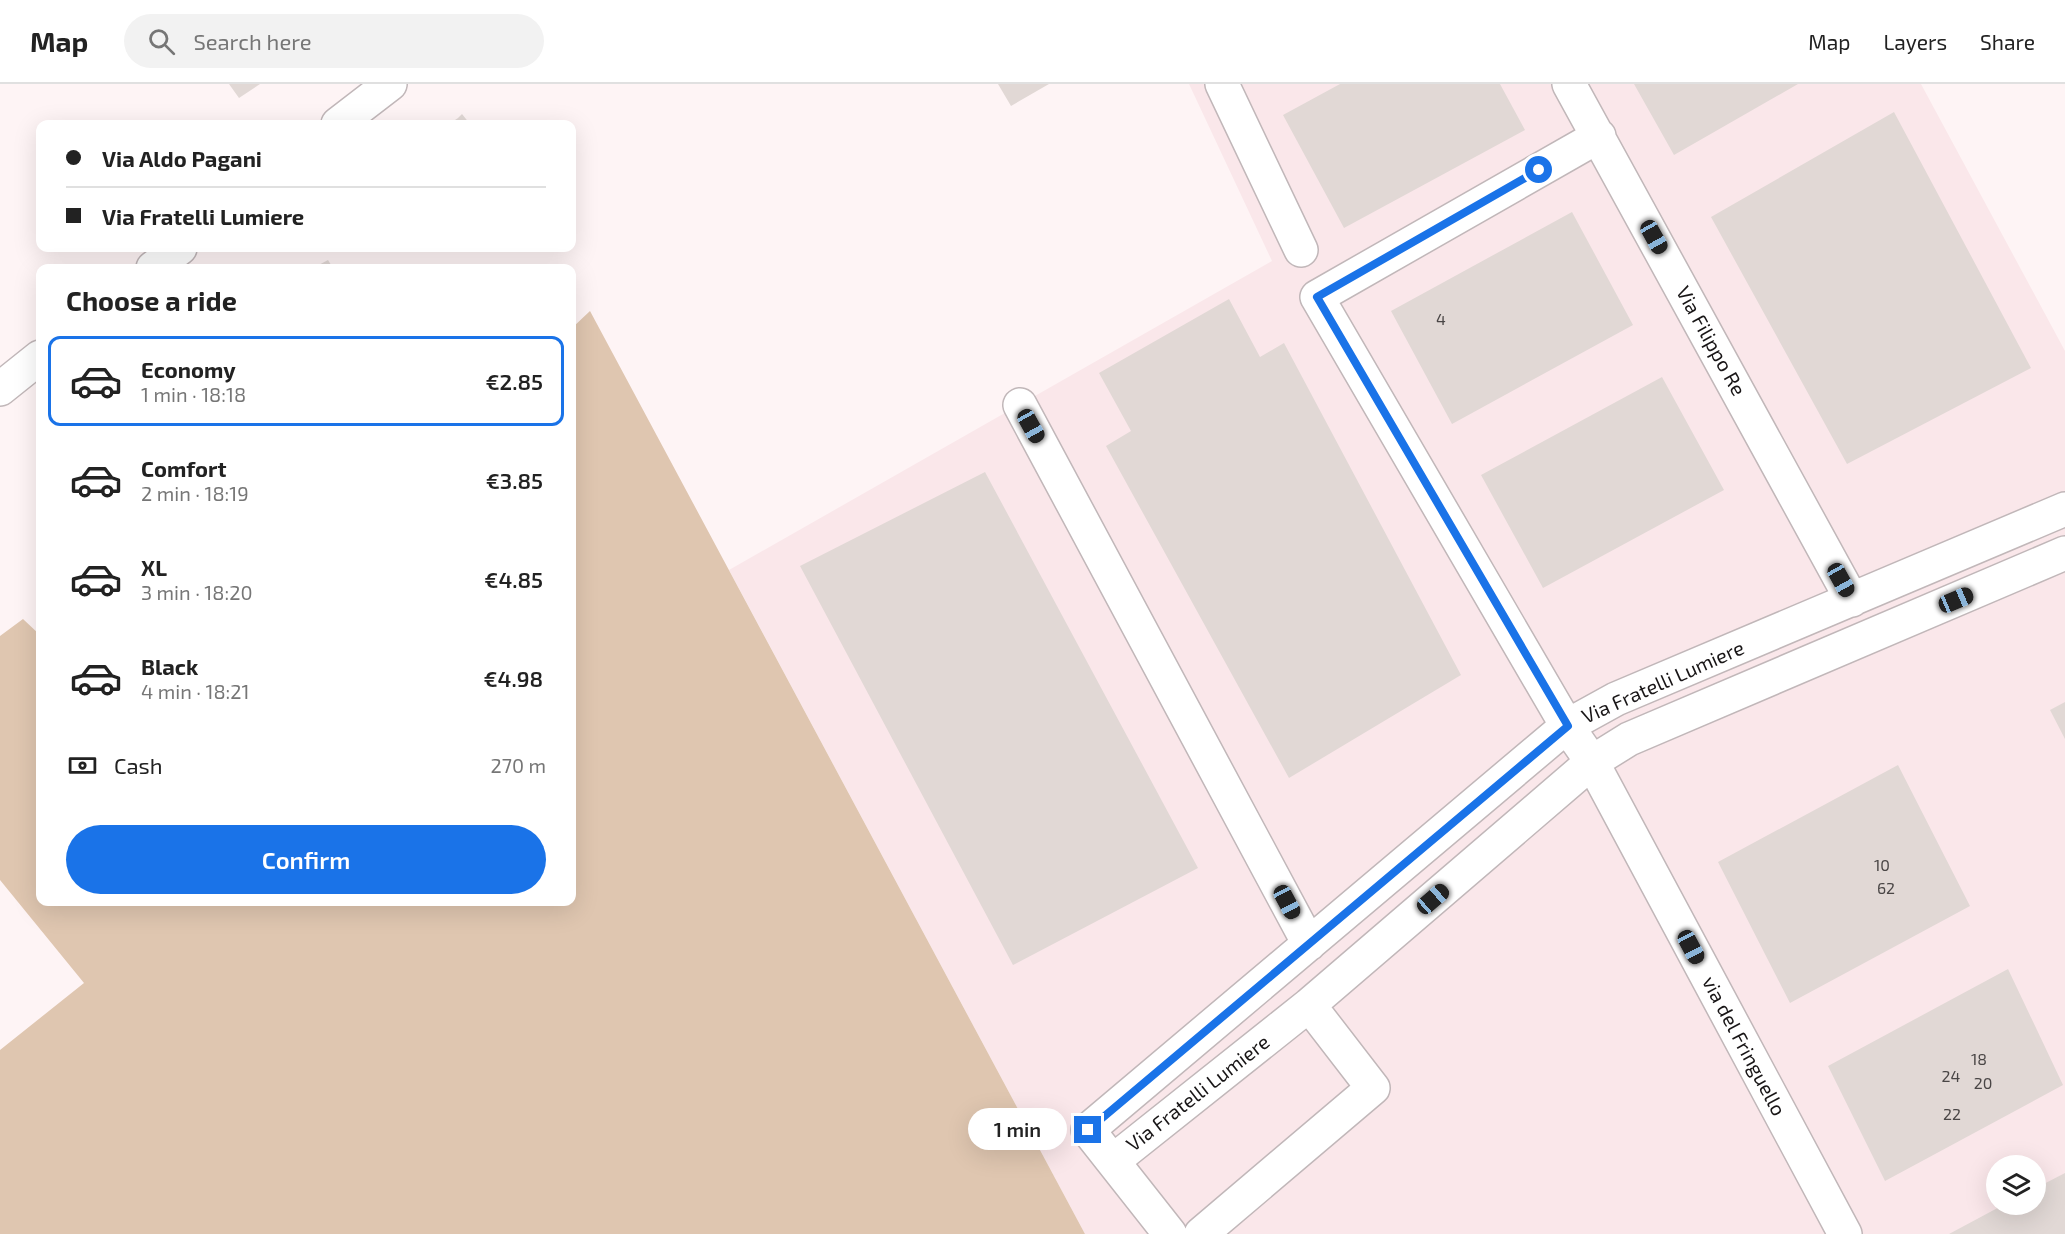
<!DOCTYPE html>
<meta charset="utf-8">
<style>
body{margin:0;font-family:"Exo 2",sans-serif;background:#f2f2f2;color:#222;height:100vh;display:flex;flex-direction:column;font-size:22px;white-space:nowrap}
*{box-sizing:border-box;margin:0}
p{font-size:20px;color:#767676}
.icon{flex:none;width:33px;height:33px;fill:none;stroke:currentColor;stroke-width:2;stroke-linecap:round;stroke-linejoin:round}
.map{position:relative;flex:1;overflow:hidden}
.panel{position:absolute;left:36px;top:180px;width:540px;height:642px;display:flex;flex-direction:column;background:#fff;border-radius:12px;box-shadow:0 6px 24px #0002}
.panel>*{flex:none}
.top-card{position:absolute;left:36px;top:36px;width:540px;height:132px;border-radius:12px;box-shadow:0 6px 24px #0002;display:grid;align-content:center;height:132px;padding:0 30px;background:#fff}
.buttons{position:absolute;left:1986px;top:1071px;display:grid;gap:12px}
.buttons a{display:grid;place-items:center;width:60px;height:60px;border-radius:50%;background:#fff;box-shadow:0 6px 24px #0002;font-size:30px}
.end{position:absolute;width:27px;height:27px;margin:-14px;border:8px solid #1a73e8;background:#fff;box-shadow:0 0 0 3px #fff}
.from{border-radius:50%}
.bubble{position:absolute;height:42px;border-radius:21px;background:#fff;box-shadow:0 6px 24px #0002;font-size:20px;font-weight:600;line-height:42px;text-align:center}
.car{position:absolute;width:18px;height:36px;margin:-18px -9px;border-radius:8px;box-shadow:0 0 4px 2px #0007;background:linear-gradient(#222 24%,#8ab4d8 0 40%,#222 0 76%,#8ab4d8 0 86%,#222 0)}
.top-card b{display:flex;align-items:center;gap:21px;height:57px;font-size:22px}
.top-card b+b{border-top:2px solid #e0e0e0}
.top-card i{width:15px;height:15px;background:#222}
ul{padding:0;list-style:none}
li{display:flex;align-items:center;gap:18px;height:90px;margin:0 12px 9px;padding:0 18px;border:3px solid transparent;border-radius:12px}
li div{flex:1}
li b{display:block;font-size:22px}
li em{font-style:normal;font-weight:600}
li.active{border-color:#1a73e8}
li>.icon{width:54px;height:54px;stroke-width:1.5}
h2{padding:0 30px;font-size:27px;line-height:72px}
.pay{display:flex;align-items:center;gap:15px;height:66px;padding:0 30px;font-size:22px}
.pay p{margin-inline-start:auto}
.cta{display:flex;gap:12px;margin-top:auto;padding:12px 30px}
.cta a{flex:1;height:69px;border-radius:36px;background:#1a73e8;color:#fff;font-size:24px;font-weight:600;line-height:69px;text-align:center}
header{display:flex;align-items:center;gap:36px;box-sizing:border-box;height:84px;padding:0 30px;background:#fff;border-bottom:2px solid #e0e0e0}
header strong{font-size:28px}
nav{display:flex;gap:33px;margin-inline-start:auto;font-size:21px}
.search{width:420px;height:54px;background:#f2f2f2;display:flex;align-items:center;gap:15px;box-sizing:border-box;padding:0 21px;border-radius:33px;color:#767676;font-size:22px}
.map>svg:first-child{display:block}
</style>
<header>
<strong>Map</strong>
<div class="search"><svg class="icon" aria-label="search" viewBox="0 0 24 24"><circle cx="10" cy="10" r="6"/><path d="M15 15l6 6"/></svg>Search here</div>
<nav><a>Map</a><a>Layers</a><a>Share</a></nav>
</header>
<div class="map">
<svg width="2065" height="1150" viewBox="0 0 2065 1150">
<rect width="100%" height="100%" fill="#fef4f5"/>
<path fill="#fae7ea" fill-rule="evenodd" d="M1189,0h732l144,267v883h-980l-356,-664 543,-309zM1996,1082h40v38h-40z"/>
<path fill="#dfc6b0" d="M590,227l495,923h-1085v-184l84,-67 -84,-103v-244l23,-17 17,16v267h532v-574z"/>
<path fill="#e1d8d5" d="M229,0h31l-21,14z
M998,0h51l-38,22z
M1340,0h160l25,46 -181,98 -61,-113z
M1634,0h164l-124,71z
M1894,28l137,256 -184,96 -136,-247z
M462,30l8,10h-21l9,-6z
M1572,128l61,113 -181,99 -61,-113z
M328,176l5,8h-20z
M1229,215l31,58 24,-14 177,332 -172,103 -183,-332 25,-15 -32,-58z
M1662,293l62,113 -181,98 -62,-113z
M985,388l213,396 -185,97 -213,-399z
M2065,618v37l-15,-29z
M1898,681l72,141 -180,97 -72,-141z
M2008,885l55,116 -178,96 -57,-115z
M2065,1089v61h-116l56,-30h31v-16z"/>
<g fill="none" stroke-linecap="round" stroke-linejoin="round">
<g stroke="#c1b7b9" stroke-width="36">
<path id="minor" d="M1222,0l79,166
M1569,0l283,516
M1599,52l-282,161 250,429 25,36 253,472
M1020,321l289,539
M1113,1077l196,-156 283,-243 37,-23 436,-186
M1170,1150l-82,-104 479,-404 49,-27 449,-190
M1201,1150l172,-146 -64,-83"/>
</g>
<g stroke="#c1b7b9" stroke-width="36">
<path id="major" d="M338,40l52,-40
M153,184l27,-20
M0,305l40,-32"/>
</g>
<use href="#minor" stroke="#fff" stroke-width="33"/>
<use href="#major" stroke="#fff" stroke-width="33"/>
</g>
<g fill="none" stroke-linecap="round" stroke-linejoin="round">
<path stroke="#1a73e8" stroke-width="8" d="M1088,1046l480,-404 -251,-429 222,-127"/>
</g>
<g text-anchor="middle" stroke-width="5" stroke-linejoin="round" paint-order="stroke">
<g font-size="16" fill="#4a4646">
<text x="1441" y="241">4</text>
<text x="1882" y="787">10</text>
<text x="1886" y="810">62</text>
<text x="1979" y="981">18</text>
<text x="1951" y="998">24</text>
<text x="1983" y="1005">20</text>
<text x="1952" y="1036">22</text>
</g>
<g font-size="20" fill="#181516" stroke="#fff">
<text transform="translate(1711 257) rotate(61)" y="7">Via Filippo Re</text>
<text transform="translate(1663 598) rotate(-24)" y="7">Via Fratelli Lumiere</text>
<text transform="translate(1744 962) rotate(62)" y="7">via del Fringuello</text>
<text transform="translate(1198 1009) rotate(-38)" y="7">Via Fratelli Lumiere</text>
</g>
</g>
</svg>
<div class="buttons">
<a><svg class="icon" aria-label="layers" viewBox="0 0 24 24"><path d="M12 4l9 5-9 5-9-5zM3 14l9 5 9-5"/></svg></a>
</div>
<i class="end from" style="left:1539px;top:86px"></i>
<i class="end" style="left:1088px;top:1046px"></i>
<div class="bubble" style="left:968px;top:1024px;width:99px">1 min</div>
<i class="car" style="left:1654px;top:153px;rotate:151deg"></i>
<i class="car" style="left:1031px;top:342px;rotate:151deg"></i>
<i class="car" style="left:1841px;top:496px;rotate:151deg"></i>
<i class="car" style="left:1956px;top:516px;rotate:67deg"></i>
<i class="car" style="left:1433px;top:815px;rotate:49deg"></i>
<i class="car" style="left:1287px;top:818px;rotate:152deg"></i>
<i class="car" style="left:1691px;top:863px;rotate:152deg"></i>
<div class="top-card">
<b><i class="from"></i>Via Aldo Pagani</b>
<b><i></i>Via Fratelli Lumiere</b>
</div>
<section class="panel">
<h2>Choose a ride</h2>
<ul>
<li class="active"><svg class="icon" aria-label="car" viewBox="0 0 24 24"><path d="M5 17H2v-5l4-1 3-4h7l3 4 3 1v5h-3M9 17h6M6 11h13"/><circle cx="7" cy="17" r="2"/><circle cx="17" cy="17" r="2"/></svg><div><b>Economy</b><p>1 min · 18:18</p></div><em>€2.85</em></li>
<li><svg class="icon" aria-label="car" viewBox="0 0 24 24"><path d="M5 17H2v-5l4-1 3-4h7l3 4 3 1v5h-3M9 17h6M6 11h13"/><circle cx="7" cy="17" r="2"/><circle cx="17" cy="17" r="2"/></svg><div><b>Comfort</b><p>2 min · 18:19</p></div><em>€3.85</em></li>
<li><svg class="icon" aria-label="car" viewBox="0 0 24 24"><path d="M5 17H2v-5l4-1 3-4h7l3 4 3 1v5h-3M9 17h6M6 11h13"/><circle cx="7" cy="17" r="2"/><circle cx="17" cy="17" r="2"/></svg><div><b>XL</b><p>3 min · 18:20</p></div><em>€4.85</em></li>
<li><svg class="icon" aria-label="car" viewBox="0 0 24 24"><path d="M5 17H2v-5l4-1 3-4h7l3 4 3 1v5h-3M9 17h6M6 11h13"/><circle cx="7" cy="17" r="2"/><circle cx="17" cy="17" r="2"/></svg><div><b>Black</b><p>4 min · 18:21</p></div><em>€4.98</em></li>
</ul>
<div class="pay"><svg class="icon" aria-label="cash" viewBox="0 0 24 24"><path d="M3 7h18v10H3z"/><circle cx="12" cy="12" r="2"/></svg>Cash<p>270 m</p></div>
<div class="cta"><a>Confirm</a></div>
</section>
</div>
